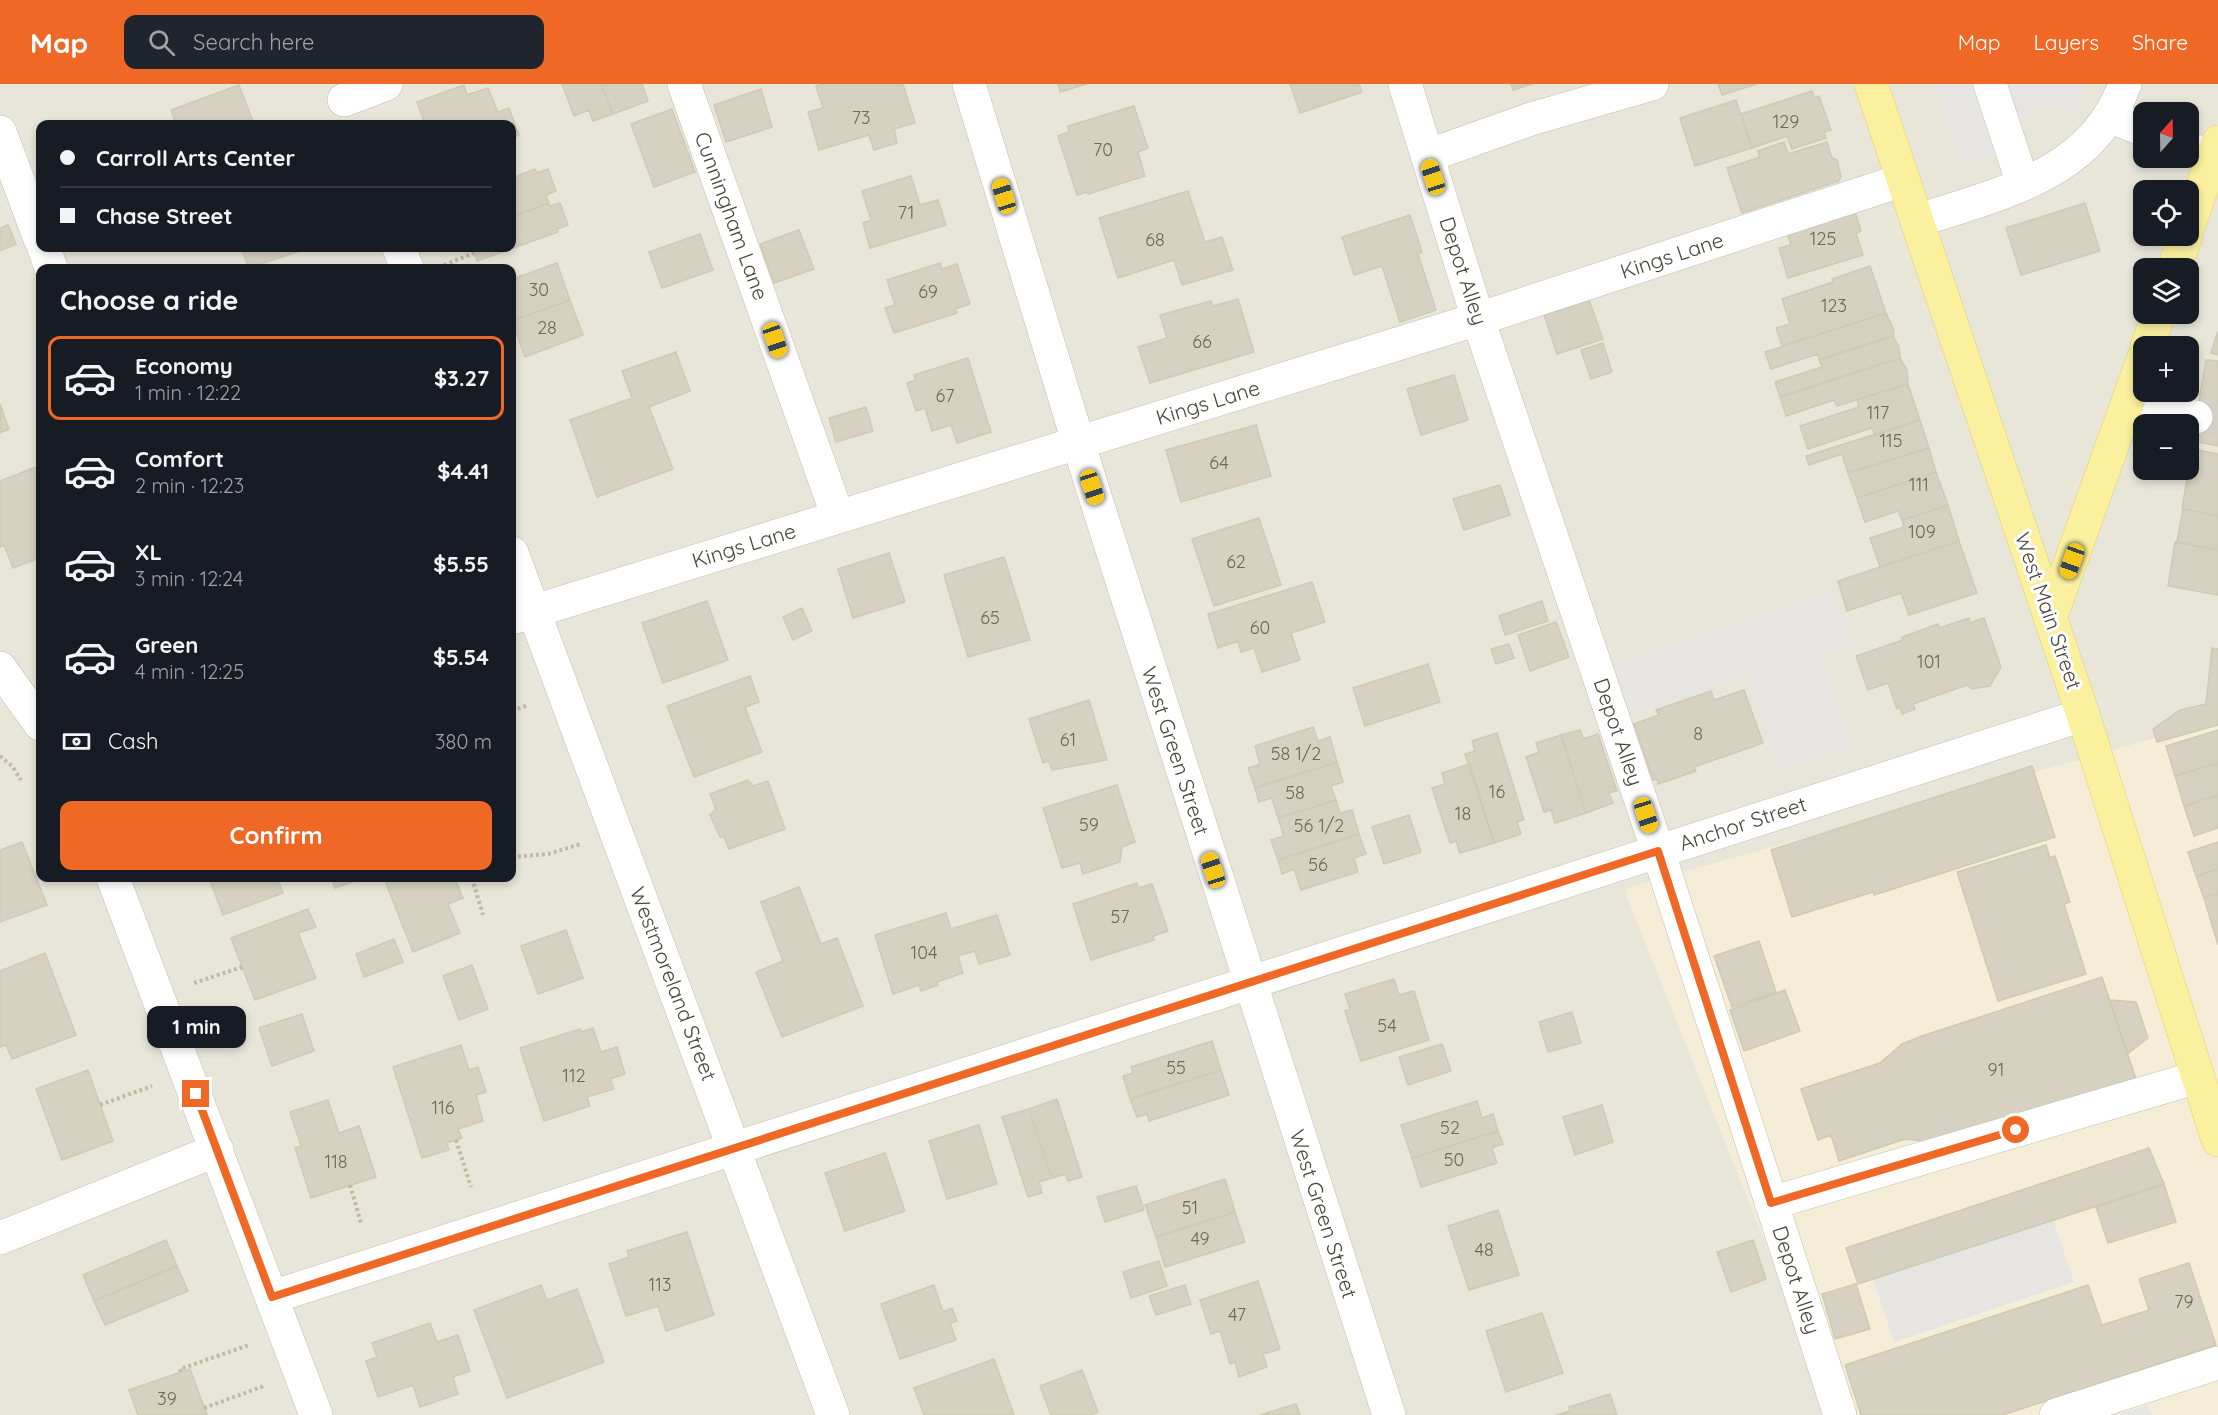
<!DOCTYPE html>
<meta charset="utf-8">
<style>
body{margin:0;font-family:Quicksand,sans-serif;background:#20242c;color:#f1f3f6;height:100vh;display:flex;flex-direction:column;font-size:22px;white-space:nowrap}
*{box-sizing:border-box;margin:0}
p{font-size:20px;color:#9ea1a6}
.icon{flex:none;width:33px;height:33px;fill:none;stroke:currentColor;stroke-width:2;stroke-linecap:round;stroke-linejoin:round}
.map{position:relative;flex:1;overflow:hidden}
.side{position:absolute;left:36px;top:180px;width:480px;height:618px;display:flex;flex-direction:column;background:#171b24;border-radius:12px;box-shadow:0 3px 9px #0003}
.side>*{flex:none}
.banner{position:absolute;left:36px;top:36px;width:480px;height:132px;border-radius:12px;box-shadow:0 3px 9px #0003;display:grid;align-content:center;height:132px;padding:0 24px;background:#171b24}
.needle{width:39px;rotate:20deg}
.buttons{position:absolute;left:2133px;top:18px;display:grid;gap:12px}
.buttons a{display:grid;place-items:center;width:66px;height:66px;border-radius:12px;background:#171b24;box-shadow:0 3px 9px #0003;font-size:30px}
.end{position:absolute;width:27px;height:27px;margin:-14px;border:8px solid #f06825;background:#fff;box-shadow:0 0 0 3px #fff}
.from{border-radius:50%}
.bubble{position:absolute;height:42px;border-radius:12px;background:#171b24;box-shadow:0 3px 9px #0003;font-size:20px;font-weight:700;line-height:42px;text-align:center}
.car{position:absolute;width:18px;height:36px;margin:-18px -9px;border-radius:8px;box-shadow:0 0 4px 2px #0007;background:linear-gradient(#f5c518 24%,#345 0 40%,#f5c518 0 76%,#345 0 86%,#f5c518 0)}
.banner b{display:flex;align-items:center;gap:21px;height:57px;font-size:22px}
.banner b+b{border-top:2px solid #363941}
.banner i{width:15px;height:15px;background:#f1f3f6}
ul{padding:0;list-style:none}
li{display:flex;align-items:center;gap:18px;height:84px;margin:0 12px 9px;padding:0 12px;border:3px solid transparent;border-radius:12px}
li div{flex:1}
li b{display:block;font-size:22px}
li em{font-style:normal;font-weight:700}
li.current{border-color:#f06825}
li>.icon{width:54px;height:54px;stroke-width:1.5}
h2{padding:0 24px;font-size:27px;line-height:72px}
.pay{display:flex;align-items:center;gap:15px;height:66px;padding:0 24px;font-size:22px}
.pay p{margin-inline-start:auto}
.button{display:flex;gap:12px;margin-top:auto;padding:12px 24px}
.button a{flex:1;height:69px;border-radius:12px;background:#f06825;color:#fff;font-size:24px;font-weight:700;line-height:69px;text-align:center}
header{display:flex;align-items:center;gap:36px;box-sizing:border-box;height:84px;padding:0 30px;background:#f06825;color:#fff}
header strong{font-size:28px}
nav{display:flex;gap:33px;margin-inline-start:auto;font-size:21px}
.search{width:420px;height:54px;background:#20242c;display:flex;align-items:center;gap:15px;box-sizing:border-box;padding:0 21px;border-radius:12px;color:#9ea1a6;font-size:22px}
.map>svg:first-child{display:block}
</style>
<header>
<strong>Map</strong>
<div class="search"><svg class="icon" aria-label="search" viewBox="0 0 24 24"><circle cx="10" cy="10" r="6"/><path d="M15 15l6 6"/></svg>Search here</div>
<nav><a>Map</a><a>Layers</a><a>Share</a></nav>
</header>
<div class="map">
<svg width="2218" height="1331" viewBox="0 0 2218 1331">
<rect width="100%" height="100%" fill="#f4f3ea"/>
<path fill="#e8e6d9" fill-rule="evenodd" d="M0,0h2218v636l-384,695h-1834zM2144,28h44v46h-44zM40,40h472v124h-472zM2144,106h44v46h-44zM40,184h472v610h-472zM2144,184h44v46h-44zM2144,262h44v46h-44zM2144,340h44v46h-44z"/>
<path fill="#f5edd7" d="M2218,636v695h-384l-210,-526z"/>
<path fill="#e6e5e1" d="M1935,0h152l-11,31 -35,-13 -49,54 -31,9z
M1834,507l18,53 -31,10 31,94 -72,23 -32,-96 -119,39 -17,-51z
M2053,1136l21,62 -180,60 -21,-62z
M2148,1321l4,10h-35z"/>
<path fill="#d6d1c0" stroke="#d0cab3" stroke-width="1.5" d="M562,0h39l12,30 -20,7 -4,-11 -15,6z
M601,0h41l6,17 -35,13z
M824,0h79l12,39 -21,6 3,14 -23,7 -5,-15 -50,15 -11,-38 15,-4 -7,-22z
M1058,0h29l-27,8z
M1290,0h69l3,8 -62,21z
M1511,0h21l-19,6z
M1718,0h39l-35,11z
M239,1l15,39h-78l-5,-14z
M464,1l3,10 21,-7 10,24 11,-4 10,27 -7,3v-14h-87l-8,-22z
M761,5l11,38 -46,15 -12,-37z
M1812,7l2,7 5,-2 12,34 -7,2 2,6 -34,11 -5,-13 -35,12 -11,-34z
M1736,16l16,48 -57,18 -15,-48z
M1134,22l14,42 -10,4 7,24 -57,18 -1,-2 -10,3 -19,-59 11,-4 -1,-6z
M672,25l23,63 -41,15 -23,-63z
M1784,58l4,12 39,-12 5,16 5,2 4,16 -2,5 -97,32 -15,-45 33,-11 -2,-6z
M535,85l2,4 11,-4 8,22 -10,4 3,8 -37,14v-39z
M911,92l9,29 18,-5 8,25 -76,23 -7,-25 8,-3 -9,-29z
M1188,107l17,51 17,-5 11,33 -51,15 -8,-25 -56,18 -19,-60z
M549,119l1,3 10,-3 8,22 -11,4 1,3 -81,29 -5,-13h40v-31z
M2085,119l15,48 -79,24 -15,-47z
M1854,124l7,23 -5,2 7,22 -75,23 -9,-30 12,-3 -6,-19z
M1410,131l12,37 -4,2 18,56 -36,12 -18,-56 -28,9 -12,-38z
M8,141l8,19 -16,7v-23z
M799,146l15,39 -40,14 -14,-39z
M700,150l13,36 -51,18 -13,-36z
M241,164h59v3l-51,17z
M557,179l13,37 -58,21v-42z
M940,179l2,6 15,-5 13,40 -15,5 2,4 -63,20 -9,-25 10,-3 -8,-25z
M1870,182l16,47 -104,33 -6,-18 14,-4 -8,-25 51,-17 -1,-3z
M1238,215l16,53 -104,31 -12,-36 29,-9 -7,-23 51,-14 2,5z
M570,216l13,35 -58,22 -13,-36z
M1589,216l14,39 -46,15 -13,-39z
M1886,229l8,17 -1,6 -74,24 -1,-6 -47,15 -6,-17z
M2218,247v24l-7,-2z
M1893,252l6,11 1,11 -120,39 -5,-15 47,-15 -3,-7z
M1603,259l9,29 -21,7 -10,-29z
M676,268l14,39 -41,16 24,62 -76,28 -27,-77 62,-22 -10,-27z
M968,274l23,74 -34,11 -6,-18 -19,6 -7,-23 -9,3 -9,-28 9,-3 -2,-5z
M1900,274l7,12 1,14 -71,22 -3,-6 -48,16 -6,-19z
M2206,276l12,1v85l-26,-5z
M1454,291l14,45 -47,15 -14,-46z
M1908,300l12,36 -45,15 -3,-7 -64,21 -8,-23 59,-19 -2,-7z
M0,320l9,25 -9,4z
M866,323l7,24 -37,11 -7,-24z
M1920,336l9,28 -81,25 -6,-19 -33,11 -3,-9z
M1256,341l15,51 -90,26 -15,-52z
M1929,364l7,24 -79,26 -9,-25z
M2192,365l26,5v62l-36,-7z
M38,382l2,6v86l-27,10 -9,-23 -4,2v-66z
M1936,388l12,33 -46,15 -4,-9 -33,11 -8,-24z
M1500,401l10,30 -46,15 -11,-31z
M1948,421l11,36 -79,26 -10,-29 34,-11 -2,-7z
M2183,425l35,7v34l-41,-8z
M1259,434l22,67 -67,21 -22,-67z
M1959,457l18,52 -68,22 -8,-22 -54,18 -9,-30z
M2175,458l43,8v45l-50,-9z
M889,469l16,49 -52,16 -15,-49z
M1004,473l26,83 -62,17 -24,-82z
M1312,498l13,40 -34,11 9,27 -38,12 -8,-24 -13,4 -3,-11 -20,7 -10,-34z
M707,517l21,59 -65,23 -21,-60z
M1542,517l6,20 -43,14 -6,-19z
M802,524l10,23 -19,9 -10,-23z
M1969,534l1,5 14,-5 17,49 -11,19 -18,3 -5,-4 -54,19 2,5 -13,5 -2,-7 -3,2 -9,-26 -20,7 -12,-34 47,-16 -1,-3 36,-13 1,4z
M1556,538l13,35 -39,14 -12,-36z
M1509,560l5,14 -18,6 -5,-15z
M2212,564l6,1v76l-61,17 -4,-13 27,-19 26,-6z
M1428,580l12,38 -75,24 -12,-38z
M750,592l9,26 -14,5 17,45 -68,25 -27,-71z
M1744,606l19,53 -69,24 2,4 -38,13 -1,-5 -4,1 -19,-56 25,-9 -3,-5 55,-19 3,9z
M1089,616l18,60 -55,10 -3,-9 -6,2 -14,-44z
M1313,643l5,14 12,-4 7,25 -82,26 -7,-20 12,-4 -5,-18z
M1580,646l3,9 15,-5 19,57 -8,2 4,10 -27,10 -25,-78z
M2218,646v33l-43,13 -9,-30z
M1497,649l27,87 -7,2 4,12 -27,9 -29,-89 10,-3 -3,-10z
M1561,651l25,78 -31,10 -4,-13 -7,2 -18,-55 13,-5 -3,-9z
M1337,678l6,20 -12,4 5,14 -58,18 -6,-20 -13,4 -4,-14z
M2218,679v32l-34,11 -9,-30z
M1470,680l24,79 -34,10 -4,-12 -6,2 -18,-55 13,-4 -3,-11z
M2032,682l23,71 -181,58 -1,-3 -81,25 -21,-67z
M748,696l5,6 15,-5 17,48 -56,20 -5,-12h-4l-10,-22 6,-6 -6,-15z
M1117,701l18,57 -13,5 -2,15 -37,12 -3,-11 -18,5 -19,-60z
M2218,711v33l-24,8 -10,-30z
M1336,716l4,13 12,-3 7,24 -81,26 -7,-20 13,-4 -6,-18z
M1409,731l12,37 -37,12 -12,-37z
M1359,750l7,20 -12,4 4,14 -57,18 -7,-21 -12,5 -4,-14z
M22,758l25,63 -47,17v-72z
M2218,758v27l-22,7 -8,-24z
M2046,761l4,13 5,-2 15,46 -6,2 22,70 -88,27 -41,-129z
M2218,785v24l-14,5 -8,-22z
M209,794h68l6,15 -60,22z
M331,794h33l-29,10z
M384,794h74l-3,1 8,19 -15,6 12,29 -47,19z
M1137,799l1,5 14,-4 16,47 -15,5 1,4 -63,20 -18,-56z
M799,803l22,57 16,-6 26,68 -81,31 -26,-65 27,-11 -22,-59z
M2218,809v52l-14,-47z
M308,825l8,18 -18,6 18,45 -61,22 -24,-62z
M946,829l5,16 46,-14 13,40 -31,9 -4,-13 -17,5 5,17 -26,9 1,3 -17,6 -2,-6 -26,9 -18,-59z
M566,846l17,48 -45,16 -17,-48z
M394,855l9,23 -39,15 -8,-23z
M1759,857l17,51 -44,15 -18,-51z
M45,869l31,82 -64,24 -6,-14 -6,2v-76z
M472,881l16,44 -29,11 -16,-44z
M2102,893l34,102 -202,63 -29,-3 -66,22 -8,-26 -13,5 -17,-51 79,-26 22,-19 20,-8z
M1394,895l5,16 15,-4 15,49 -68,21 -16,-50 5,-2 -5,-15z
M1785,906l15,41 -56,20 -14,-41z
M2110,916l26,2 12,36 -21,16z
M1572,928l9,31 -33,9 -9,-30z
M302,930l12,37 -42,15 -13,-38z
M593,944l8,24 16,-5 8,27 -15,5 4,10 -27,8 3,9 -46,15 -24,-73 60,-19 1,3z
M1212,957l9,29 -91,29 -7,-23 10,-3 -2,-6z
M1442,960l9,27 -43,14 -9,-28z
M461,961l8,25 9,-3 8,25 -10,3 7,26 -25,8 4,9 -15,5 2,7 -27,8 -29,-91z
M88,986l25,71 -51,19 -26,-71z
M1221,986l8,25 -80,26 -2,-7 -10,3 -7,-18z
M1057,1015l25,78 -14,4 -2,-7 -14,4 -23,-69z
M328,1016l11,33 20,-7 17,51 -65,21 -16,-50 6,-2 -11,-34z
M1477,1017l5,17 11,-4 5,17 -86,27 -11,-33z
M1602,1021l11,37 -38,13 -12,-38z
M1029,1025l23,69 -13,4 3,11 -14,4 -26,-80z
M979,1041l18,59 -50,15 -18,-58z
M1498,1047l5,13 -11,4 5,15 -76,24 -9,-29z
M2149,1064l15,36 -306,100 -12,-36z
M885,1069l20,58 -60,20 -20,-58z
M1225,1095l10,33 -79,25 -11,-32z
M2164,1100l12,38 -68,21 -12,-36z
M1136,1102l8,24 -39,12 -8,-25z
M1498,1126l21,65 -50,15 -21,-64z
M1235,1128l10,30 -80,25 -9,-30z
M687,1148l27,83 -48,16 -8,-25 -32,10 -17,-52 20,-7 -2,-6z
M166,1156l11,26 -83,35 -11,-26z
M1753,1156l13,39 -35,13 -14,-40z
M1159,1177l8,25 -36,12 -8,-26z
M2189,1179l27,82 -213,70h-142l-16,-50 243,-80 14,40 47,-15 -10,-31z
M177,1182l11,25 -83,34 -11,-24z
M1258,1197l22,68 -17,5 4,13 -28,10 -4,-15 -5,2 -10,-33 -9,3 -11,-34z
M1856,1200l14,45 -35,10 -13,-45z
M541,1201l6,15 30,-11 27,73 -97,36 -33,-88z
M934,1201l9,27 9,-4 5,13 -7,2 6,17 -56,19 -19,-55z
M1185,1201l6,19 -35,11 -7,-19z
M1542,1229l21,60 -57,19 -20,-61z
M430,1239l7,19 21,-7 12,36 -17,6 5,17 -38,13 -7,-22 -35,12 -12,-36 11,-4 -5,-14z
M994,1275l20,56h-90l-10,-27z
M190,1285l17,46h-69l-9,-25z
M1082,1286l16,42 -7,3h-40l-11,-29z
M1610,1310l7,21h-61l14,-4 -1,-4z
M1296,1320l4,11h-40z"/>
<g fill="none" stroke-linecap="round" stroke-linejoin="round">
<path stroke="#d2d0c6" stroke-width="33" stroke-dasharray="33 16" stroke-linecap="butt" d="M2196,333l22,3"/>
<g stroke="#c0bdad" stroke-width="34">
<path id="minor" d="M684,0l154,433
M969,0l123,403 297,928
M1405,0l73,235 180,532 182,564
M1990,0l33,100
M344,16l42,-16
M2111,33l33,13
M0,48l40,107
M2188,64l25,9
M1427,72l104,-37 121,-35
M1917,137c83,-28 175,-45 208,-137
M44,164l7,20
M399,164l8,20
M2129,315l48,15 19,3
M512,469l321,862
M512,534l966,-299 425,-139
M0,584l40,56
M113,794l203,537
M1771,1119l427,-126
M0,1154l217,-88
M272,1213l1811,-582
M2056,1331l162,-52"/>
</g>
<g stroke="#dfd16e" stroke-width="34">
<path id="major" d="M1871,0l212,631 135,425
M2188,143l30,-85
M2174,184l12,-32
M2147,262l12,-32
M2050,535l94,-262"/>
</g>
<path stroke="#c1bb9f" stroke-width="4" stroke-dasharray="3 3" stroke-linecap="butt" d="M444,181l30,-12
M512,252l5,-2
M512,627l16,-6
M0,672l12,10 9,14
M512,773l36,-3 33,-10
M472,794l11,37
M194,899l48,-16
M100,1021l52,-19
M456,1056l15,47
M350,1101l11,38
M181,1288l-1,-3 69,-24
M204,1324l60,-22"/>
<use href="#minor" stroke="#fff" stroke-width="33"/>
<use href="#major" stroke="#faf09e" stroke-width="33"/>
</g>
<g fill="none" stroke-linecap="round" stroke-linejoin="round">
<path stroke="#f06825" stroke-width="8" d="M196,1010l76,203 1386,-446 113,352 245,-73"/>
</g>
<g text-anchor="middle" stroke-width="6" stroke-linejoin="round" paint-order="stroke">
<g font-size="18" fill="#6c685a">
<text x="861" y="40">73</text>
<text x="1786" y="44">129</text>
<text x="1103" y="72">70</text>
<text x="906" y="135">71</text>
<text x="1823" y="161">125</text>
<text x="1155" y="162">68</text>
<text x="539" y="212">30</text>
<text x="928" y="214">69</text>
<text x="1834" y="228">123</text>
<text x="547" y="250">28</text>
<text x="1202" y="264">66</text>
<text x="945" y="318">67</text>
<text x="1878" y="335">117</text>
<text x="1891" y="363">115</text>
<text x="1219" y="385">64</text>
<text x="1919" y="407">111</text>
<text x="1922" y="454">109</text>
<text x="1236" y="484">62</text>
<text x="990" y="540">65</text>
<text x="1260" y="550">60</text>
<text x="1929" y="584">101</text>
<text x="1698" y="656">8</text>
<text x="1068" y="662">61</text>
<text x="1296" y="676">58 1/2</text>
<text x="1497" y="714">16</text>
<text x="1295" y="715">58</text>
<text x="1463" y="736">18</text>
<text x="1089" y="747">59</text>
<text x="1319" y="748">56 1/2</text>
<text x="1318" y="787">56</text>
<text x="1120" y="839">57</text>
<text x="924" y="875">104</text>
<text x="1387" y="948">54</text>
<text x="1176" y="990">55</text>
<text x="1996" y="992">91</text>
<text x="574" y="998">112</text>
<text x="443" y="1030">116</text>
<text x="1450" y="1050">52</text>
<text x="1454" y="1082">50</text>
<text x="336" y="1084">118</text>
<text x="1190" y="1130">51</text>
<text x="1200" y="1161">49</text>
<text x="1484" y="1172">48</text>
<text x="660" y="1207">113</text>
<text x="2184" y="1224">79</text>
<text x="1237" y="1237">47</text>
<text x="167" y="1321">39</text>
</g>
<g font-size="21" fill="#484538" stroke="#fff">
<text transform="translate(731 132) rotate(70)" y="7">Cunningham Lane</text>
<text transform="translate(1672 172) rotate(-18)" y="7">Kings Lane</text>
<text transform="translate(1463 187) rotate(72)" y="7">Depot Alley</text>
<text transform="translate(1208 319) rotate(-17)" y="7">Kings Lane</text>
<text transform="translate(744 462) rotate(-17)" y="7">Kings Lane</text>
<text transform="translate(2048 527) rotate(71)" y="7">West Main Street</text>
<text transform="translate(1618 648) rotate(71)" y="7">Depot Alley</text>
<text transform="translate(1175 667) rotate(72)" y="7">West Green Street</text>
<text transform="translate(1743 740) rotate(-18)" y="7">Anchor Street</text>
<text transform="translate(673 900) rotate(69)" y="7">Westmoreland Street</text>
<text transform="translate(1323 1130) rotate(72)" y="7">West Green Street</text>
<text transform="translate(1796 1196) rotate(72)" y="7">Depot Alley</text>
</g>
</g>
</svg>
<div class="buttons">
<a><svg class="needle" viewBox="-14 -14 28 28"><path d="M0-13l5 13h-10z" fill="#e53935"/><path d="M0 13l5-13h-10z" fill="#9ea1a6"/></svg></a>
<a><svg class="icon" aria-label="locate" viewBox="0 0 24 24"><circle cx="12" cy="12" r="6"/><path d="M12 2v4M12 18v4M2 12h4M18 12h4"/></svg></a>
<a><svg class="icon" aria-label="layers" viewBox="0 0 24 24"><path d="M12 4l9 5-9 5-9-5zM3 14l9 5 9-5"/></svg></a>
<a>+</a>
<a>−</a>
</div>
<i class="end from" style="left:2016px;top:1046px"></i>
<i class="end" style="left:196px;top:1010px"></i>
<div class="bubble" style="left:147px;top:922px;width:99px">1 min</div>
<i class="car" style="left:1433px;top:93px;rotate:342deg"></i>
<i class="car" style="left:1004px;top:112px;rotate:343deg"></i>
<i class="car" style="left:775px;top:256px;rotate:161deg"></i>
<i class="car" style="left:1092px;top:403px;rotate:162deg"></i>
<i class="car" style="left:2072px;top:477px;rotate:200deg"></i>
<i class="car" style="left:1646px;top:731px;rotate:162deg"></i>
<i class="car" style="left:1213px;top:786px;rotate:342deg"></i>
<div class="banner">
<b><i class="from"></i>Carroll Arts Center</b>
<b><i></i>Chase Street</b>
</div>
<section class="side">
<h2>Choose a ride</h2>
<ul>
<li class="current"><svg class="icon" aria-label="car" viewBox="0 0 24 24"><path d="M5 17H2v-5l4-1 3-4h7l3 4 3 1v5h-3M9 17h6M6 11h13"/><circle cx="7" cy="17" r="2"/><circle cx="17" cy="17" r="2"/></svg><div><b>Economy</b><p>1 min · 12:22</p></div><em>$3.27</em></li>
<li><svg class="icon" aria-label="car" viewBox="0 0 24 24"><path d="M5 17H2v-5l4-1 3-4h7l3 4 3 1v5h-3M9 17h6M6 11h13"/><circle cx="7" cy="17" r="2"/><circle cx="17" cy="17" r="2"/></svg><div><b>Comfort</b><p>2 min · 12:23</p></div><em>$4.41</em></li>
<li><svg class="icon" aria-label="car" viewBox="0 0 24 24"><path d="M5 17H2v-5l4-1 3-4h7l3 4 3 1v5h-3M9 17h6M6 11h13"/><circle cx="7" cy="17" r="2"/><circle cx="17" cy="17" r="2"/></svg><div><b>XL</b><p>3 min · 12:24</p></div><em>$5.55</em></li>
<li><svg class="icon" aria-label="car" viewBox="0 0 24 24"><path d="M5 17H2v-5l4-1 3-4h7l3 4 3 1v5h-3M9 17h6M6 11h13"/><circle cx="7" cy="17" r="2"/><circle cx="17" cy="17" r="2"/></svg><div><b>Green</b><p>4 min · 12:25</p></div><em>$5.54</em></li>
</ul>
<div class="pay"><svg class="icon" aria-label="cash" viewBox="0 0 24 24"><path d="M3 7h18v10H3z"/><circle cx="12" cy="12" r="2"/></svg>Cash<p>380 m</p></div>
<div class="button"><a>Confirm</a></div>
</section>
</div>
